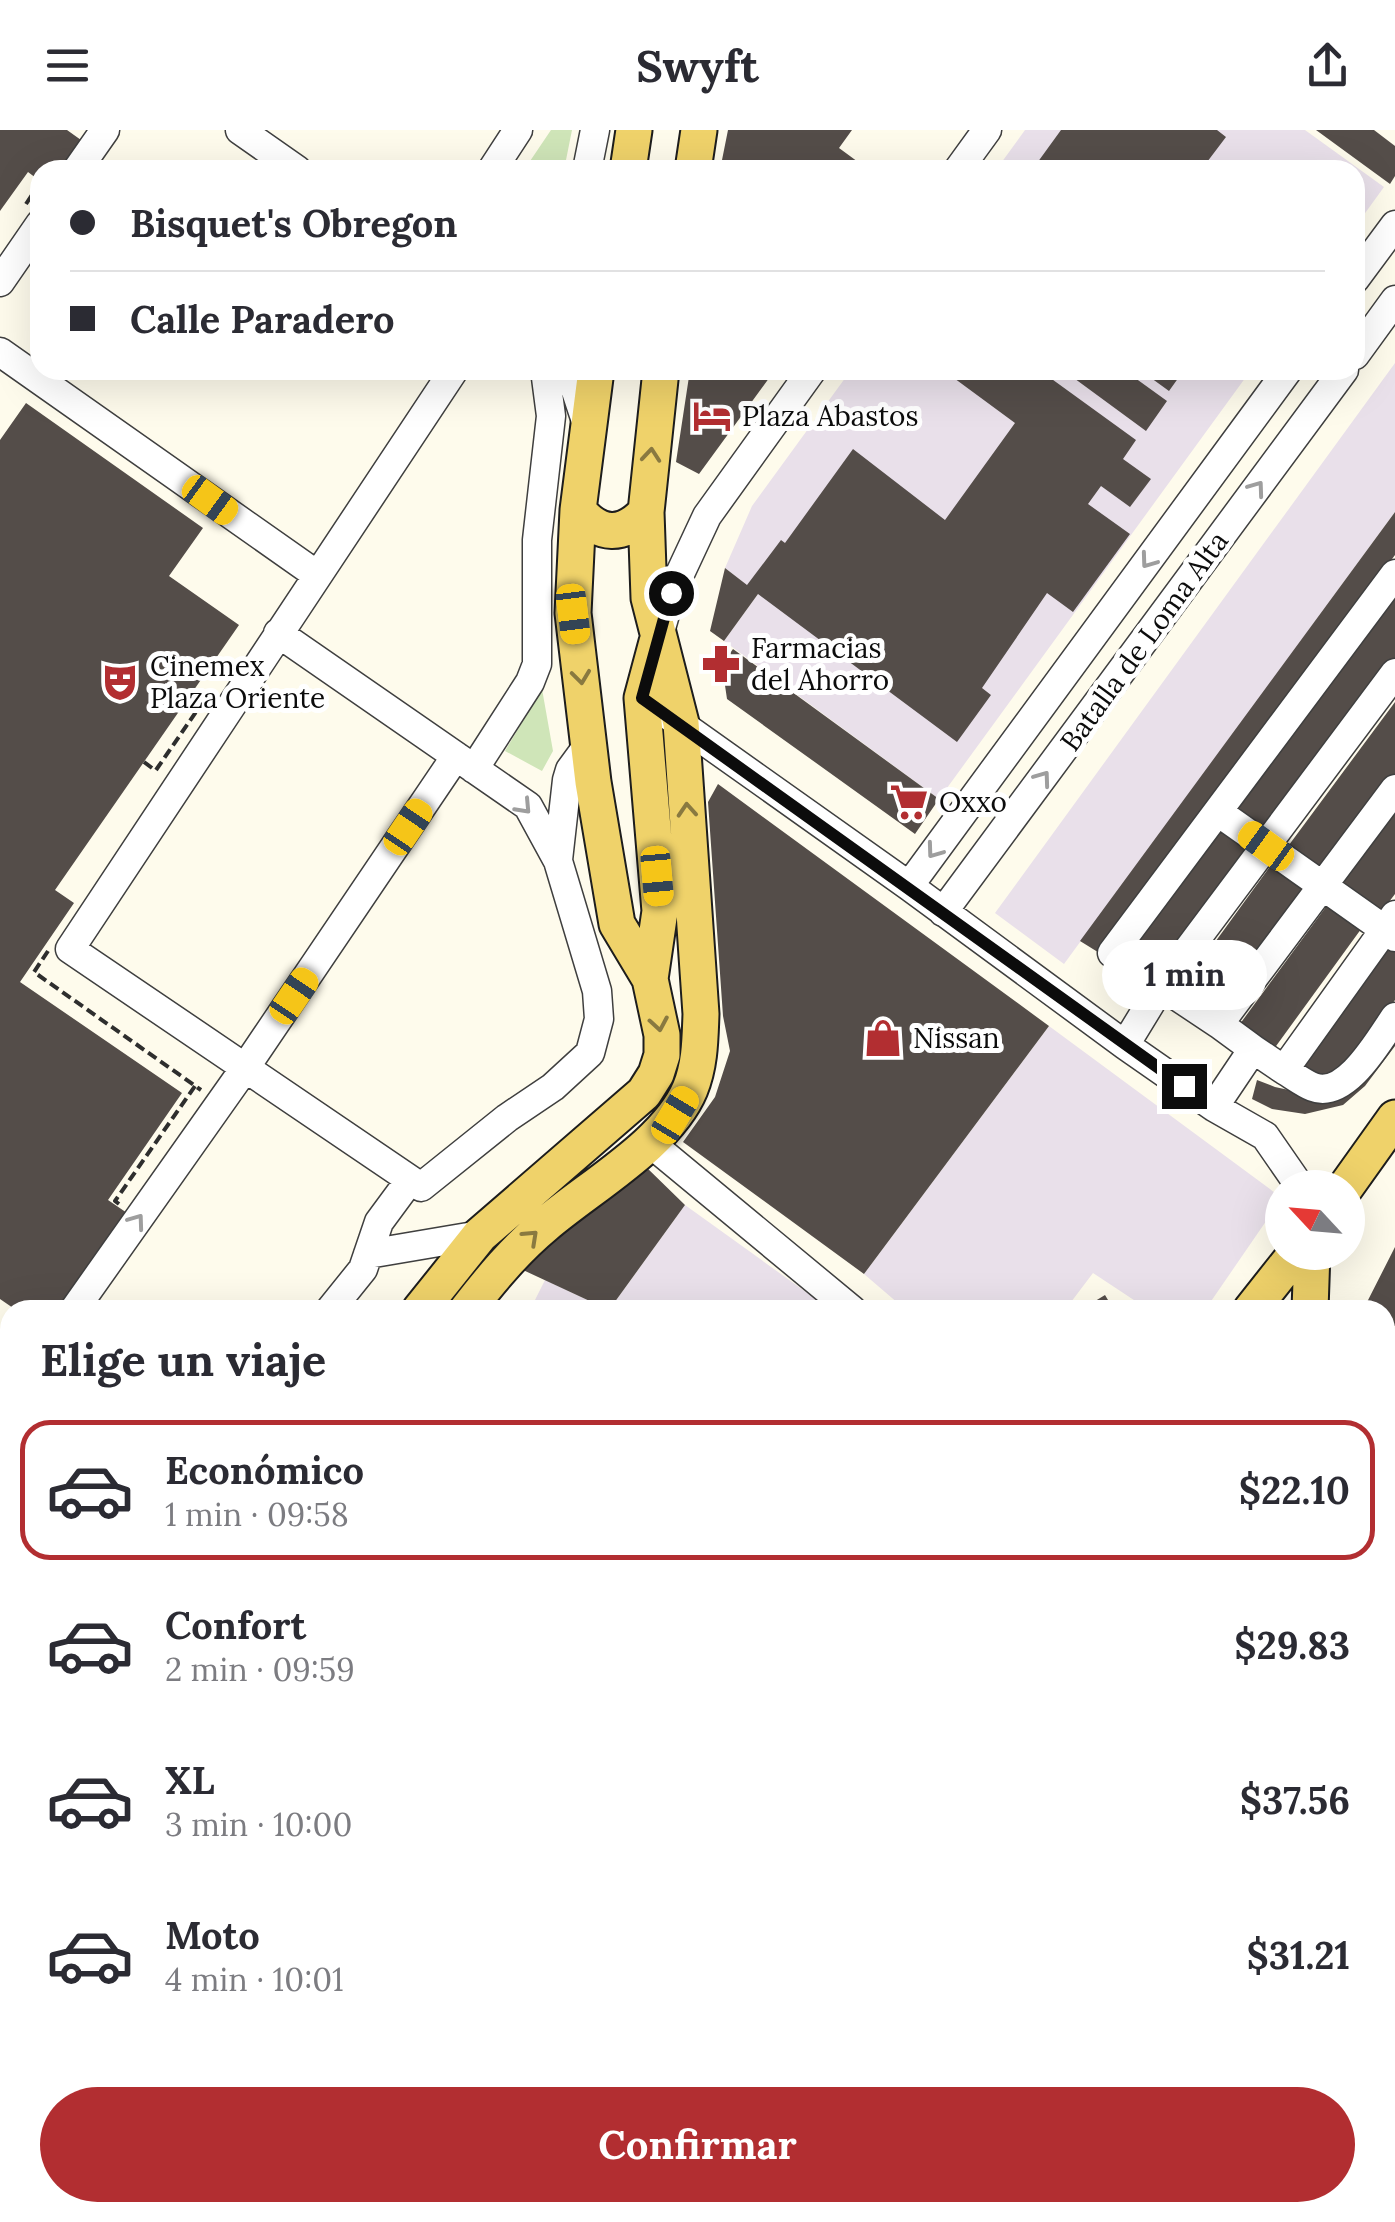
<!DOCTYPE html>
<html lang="es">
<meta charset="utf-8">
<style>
body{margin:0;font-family:Lora,serif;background:#f2f2f3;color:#2b2b33;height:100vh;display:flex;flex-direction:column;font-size:38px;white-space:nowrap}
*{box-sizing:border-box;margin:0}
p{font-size:32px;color:#7c7c81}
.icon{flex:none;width:55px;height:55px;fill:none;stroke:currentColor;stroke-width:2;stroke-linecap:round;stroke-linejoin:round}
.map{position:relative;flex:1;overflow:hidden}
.sheet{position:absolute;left:0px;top:1170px;width:1395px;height:922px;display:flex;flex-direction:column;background:#fff;border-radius:30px 30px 0 0;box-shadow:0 10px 40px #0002}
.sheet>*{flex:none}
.banner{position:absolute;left:30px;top:30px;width:1335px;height:220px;border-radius:30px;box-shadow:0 10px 40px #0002;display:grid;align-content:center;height:220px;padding:0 40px;background:#fff}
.needle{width:65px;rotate:296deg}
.fabs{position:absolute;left:1265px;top:1040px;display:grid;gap:20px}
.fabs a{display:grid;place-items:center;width:100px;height:100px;border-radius:50%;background:#fff;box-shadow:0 10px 40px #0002;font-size:50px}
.end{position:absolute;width:45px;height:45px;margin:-22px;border:12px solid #0c0c0c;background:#fff;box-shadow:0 0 0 5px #fff}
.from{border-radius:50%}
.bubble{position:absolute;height:70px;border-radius:35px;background:#fff;box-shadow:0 10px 40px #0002;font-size:32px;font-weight:800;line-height:70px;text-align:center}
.car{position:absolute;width:30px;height:60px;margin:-30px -15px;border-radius:12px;box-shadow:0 0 8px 2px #0007;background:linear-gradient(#f5c518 24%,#345 0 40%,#f5c518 0 76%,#345 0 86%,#f5c518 0)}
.banner b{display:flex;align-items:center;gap:35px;height:95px;font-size:38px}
.banner b+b{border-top:2px solid #e1e1e2}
.banner i{width:25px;height:25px;background:#2b2b33}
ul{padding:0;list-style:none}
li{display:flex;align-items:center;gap:30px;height:140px;margin:0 20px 15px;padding:0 20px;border:5px solid transparent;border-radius:30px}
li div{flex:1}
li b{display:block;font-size:38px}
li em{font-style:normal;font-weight:800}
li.on{border-color:#b22e31}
li>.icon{width:90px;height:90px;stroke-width:1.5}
h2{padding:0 40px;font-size:45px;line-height:120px}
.cta{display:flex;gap:20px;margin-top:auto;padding:20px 40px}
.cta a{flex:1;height:115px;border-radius:60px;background:#b22e31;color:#fff;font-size:40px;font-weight:800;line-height:115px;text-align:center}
header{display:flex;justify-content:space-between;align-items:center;height:130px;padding:0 40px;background:#fff;font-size:45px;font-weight:800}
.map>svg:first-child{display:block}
</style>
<header><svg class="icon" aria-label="menu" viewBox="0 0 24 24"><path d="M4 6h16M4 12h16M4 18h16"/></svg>Swyft<svg class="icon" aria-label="share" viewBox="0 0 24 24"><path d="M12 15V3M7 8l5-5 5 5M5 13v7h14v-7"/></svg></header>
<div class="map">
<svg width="1395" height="2092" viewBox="0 0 1395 2092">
<rect width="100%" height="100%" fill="#fefbec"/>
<path fill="#e9e0ea" d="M1025,0h280l79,57 -29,40v-57h-359z
M1395,233v149l-331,452 -69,-51z
M851,240h400l-312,429 -215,-158 34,-47 -33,-26 27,-62z
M1049,896l233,172 -77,112h-56l-56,-37 -28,37h-159l-42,-36z
M685,1075l132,95 -10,10h-277l15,-30 64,30z
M10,1914v168l46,1 -6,9h-50v-163z
M324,2082h247v1l-5,9h-247z
M102,2083v-1l173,1 -5,9h-174z"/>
<path fill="#cfe5b8" d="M551,0h21l-8,40h-40z
M542,559l11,62 -11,20 -37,-20z"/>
<path fill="#544d49" d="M0,0h67l14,10 -21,30h-20v11l-12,-9 -28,39z
M728,0h124l-13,18 30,22h-149z
M1061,0h156l9,7 -25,33h-169z
M1316,0h58l21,16v30l-5,8z
M690,240h85l-76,104 -23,-12z
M943,240h111l-5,7 87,63 -13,19 28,20 -21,28 -29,-21 -13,18 42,30 -57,78 -26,-19 -65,95 9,7 -34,47 -199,-148 -34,47 -14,-10 15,-63 22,17 34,-45 4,3 68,-94 92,71 70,-97z
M1069,240h55l43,31 -21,30 -79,-58z
M1140,240h44l-15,21z
M26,273l177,125 -34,48 70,49 -184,265 19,13 -54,79 162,111 -74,107 22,15 -66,95h-48l-16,-11v-859z
M1395,382v43l-294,399 -21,-13z
M1395,459v71l-131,176 -34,-25z
M733,519l206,150 -24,35 -188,-135 -5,-34z
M1395,572v72l-75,100 -34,-25z
M718,654l331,242 -185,248 -181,-132 32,-45 15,-46 -7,-35 -15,-214z
M1395,682v82l-16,21 -40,-28z
M1219,693l33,24 -93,128 -34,-24z
M1274,731l34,24 -93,128 -34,-24z
M1331,770l33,25 -93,128 -34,-25z
M1389,811l6,5v54l-57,78 -22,1 -18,-13z
M1395,896v20l-30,40 -22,19 -38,9 -33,-5 -20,-10 5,-19 18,7 32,7z
M644,1035l41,40 -76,105 -86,-40 39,-45z
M1395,1117v79l-10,-5v-11h-22z
M1105,1165l9,15h-25l-2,-4z
M0,1200l10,7v359l-10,-7z"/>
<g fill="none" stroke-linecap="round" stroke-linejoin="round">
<g stroke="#3f3f3f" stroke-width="31">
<path id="minor" d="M240,0l57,40
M77,40l28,-40
M492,40l26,-40
M587,40l8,-40
M958,40l29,-40
M1355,149l40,-54
M0,152l40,-58
M0,222l317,223
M1355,225l40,-55
M569,240l18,54
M278,503l250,173 30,55 39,130 2,28 -9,34 -37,34 -46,31 -86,69 -351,-238 384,-579
M658,509l13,-46 36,-77 105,-146
M668,585l241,171 216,159 89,62 51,29 36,52
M474,639l56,-87 7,-18v-124l14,-124 -6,-46
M1218,682l177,125
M558,730l9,-80 3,-10 19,-26
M909,756l379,-516
M943,782l401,-542
M1219,894l-107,-71 283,-379
M1125,915l36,-59 234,-313
M1253,919l-34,-25 176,-235
M1284,940c9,5 19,13 29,17 33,13 66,-47 82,-70
M1214,977l39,-58 31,21 111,-155
M649,1012l203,168
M368,1124l112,-19
M74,1180l171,-242 211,-312
M330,1180l33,-41 16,-47 31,-42
M0,1613l10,4
M0,1635l10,3
M794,2082v10
M68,2092l6,-10
M296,2092l5,-10
M1383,2092l12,-22"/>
</g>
<g stroke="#1d1d1d" stroke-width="39">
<path id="major" d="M628,40l6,-40
M693,40l6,-40
M578,380c22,27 45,27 68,2
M650,849l10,-68 -18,-213 15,-56
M1345,1058l50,-70
M420,1180l60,-75 164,-142 12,-19 6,-19v-20l-12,-56 -33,-55 -24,-142 -20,-169 5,-103 18,-140
M467,1180c24,-31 48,-60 78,-85 44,-38 122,-81 145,-136 10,-24 10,-50 11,-75l-20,-291 -32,-125 -3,-86 15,-142
M1251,1180l46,-58
M1310,1180l2,-58
M1385,1264l10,5
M1385,1399h10
M1385,1679l10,-1
M0,1719l10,-13
M0,1795l10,-13
M611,2092l5,-10
M916,2092l5,-10"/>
</g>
<path stroke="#2e2e2e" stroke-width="4" stroke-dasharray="10 5" stroke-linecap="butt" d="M26,74l14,-21
M144,632l12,9
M156,640l53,-77
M48,821l-14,21 167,118
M119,1074l-4,-3 80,-115"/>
<use href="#minor" stroke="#fff" stroke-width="28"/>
<use href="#major" stroke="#efd26a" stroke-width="35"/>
</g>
<defs><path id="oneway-chevron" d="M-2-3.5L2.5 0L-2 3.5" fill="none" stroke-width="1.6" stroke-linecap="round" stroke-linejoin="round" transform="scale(2.5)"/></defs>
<g stroke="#897940">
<use href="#oneway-chevron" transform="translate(651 325) rotate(-85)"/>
<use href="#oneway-chevron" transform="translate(581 547) rotate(83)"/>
<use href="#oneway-chevron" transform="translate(687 680) rotate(-94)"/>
<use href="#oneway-chevron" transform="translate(659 894) rotate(80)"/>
<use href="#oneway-chevron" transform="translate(531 1107) rotate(-43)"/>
</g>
<g stroke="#9e9e9e">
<use href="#oneway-chevron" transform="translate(1257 358) rotate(-54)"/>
<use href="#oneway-chevron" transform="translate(1148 431) rotate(126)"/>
<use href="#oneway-chevron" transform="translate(1043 648) rotate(-54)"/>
<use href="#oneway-chevron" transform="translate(524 677) rotate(47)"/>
<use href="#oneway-chevron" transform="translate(934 721) rotate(126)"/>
<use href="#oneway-chevron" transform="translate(137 1091) rotate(-54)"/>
</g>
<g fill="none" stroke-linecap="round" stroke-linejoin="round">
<path stroke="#0c0c0c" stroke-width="12" d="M671,463l-29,105 542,388"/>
</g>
<defs>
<g id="hotel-bare" transform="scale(3)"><path d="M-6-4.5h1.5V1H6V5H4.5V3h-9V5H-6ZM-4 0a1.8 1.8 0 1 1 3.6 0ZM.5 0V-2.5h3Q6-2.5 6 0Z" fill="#b22e31" stroke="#fff" stroke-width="2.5" paint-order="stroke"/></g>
<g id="pharmacy-bare" transform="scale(3)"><path d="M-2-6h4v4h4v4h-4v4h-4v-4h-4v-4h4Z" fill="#b22e31" stroke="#fff" stroke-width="2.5" paint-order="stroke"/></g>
<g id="theatre-bare" transform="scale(3)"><path d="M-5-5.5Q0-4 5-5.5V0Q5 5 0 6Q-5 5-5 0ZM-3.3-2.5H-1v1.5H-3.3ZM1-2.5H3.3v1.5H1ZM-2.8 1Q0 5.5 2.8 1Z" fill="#b22e31" stroke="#fff" stroke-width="2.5" paint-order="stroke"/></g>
<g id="supermarket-bare" transform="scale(3)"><path d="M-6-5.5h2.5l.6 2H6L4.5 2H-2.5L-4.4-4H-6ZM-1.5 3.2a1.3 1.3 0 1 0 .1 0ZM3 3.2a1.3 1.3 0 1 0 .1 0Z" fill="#b22e31" stroke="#fff" stroke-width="2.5" paint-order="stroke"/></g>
<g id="shop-bare" transform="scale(3)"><path d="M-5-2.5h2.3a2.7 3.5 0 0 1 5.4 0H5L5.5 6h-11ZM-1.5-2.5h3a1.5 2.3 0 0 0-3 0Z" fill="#b22e31" stroke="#fff" stroke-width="2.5" paint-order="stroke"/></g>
</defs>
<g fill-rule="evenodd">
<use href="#hotel-bare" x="712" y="286"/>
<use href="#pharmacy-bare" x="721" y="534"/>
<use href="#theatre-bare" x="120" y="552"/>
<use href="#supermarket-bare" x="909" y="672"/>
<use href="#shop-bare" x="883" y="908"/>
</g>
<g text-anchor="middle" stroke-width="10" stroke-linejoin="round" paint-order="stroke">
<g font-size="28" fill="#0c0c0c" stroke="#fff" text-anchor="start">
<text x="742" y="296">Plaza Abastos</text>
<text x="751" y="528">Farmacias<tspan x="751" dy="32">del Ahorro</tspan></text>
<text x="150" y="546">Cinemex<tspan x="150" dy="32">Plaza Oriente</tspan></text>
<text x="939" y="682">Oxxo</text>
<text x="913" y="918">Nissan</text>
</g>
<g font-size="28" fill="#0c0c0c" stroke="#fff">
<text transform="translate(1144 511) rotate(-54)" y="10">Batalla de Loma Alta</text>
</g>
</g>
</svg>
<div class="fabs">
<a><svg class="needle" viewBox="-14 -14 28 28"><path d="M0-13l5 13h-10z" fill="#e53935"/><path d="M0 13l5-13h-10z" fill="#7c7c81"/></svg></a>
</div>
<i class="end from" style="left:671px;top:463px"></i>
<i class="end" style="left:1184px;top:956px"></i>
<div class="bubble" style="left:1102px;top:810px;width:165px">1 min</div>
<i class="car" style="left:210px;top:370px;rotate:126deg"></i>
<i class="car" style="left:573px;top:484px;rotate:173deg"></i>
<i class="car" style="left:408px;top:697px;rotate:34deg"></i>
<i class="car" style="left:1266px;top:716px;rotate:306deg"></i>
<i class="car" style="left:657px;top:746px;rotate:175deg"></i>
<i class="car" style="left:294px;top:866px;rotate:34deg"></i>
<i class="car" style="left:675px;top:985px;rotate:31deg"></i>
<div class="banner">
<b><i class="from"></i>Bisquet's Obregon</b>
<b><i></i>Calle Paradero</b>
</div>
<section class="sheet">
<h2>Elige un viaje</h2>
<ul>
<li class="on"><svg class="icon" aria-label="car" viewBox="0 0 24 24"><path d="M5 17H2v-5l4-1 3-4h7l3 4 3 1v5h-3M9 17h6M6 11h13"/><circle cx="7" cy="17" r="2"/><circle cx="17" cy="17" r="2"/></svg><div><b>Económico</b><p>1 min · 09:58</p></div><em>$22.10</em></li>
<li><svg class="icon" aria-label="car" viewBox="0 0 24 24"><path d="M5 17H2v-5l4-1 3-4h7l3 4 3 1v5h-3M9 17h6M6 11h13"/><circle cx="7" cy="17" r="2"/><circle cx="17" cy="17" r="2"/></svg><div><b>Confort</b><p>2 min · 09:59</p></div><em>$29.83</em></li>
<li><svg class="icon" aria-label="car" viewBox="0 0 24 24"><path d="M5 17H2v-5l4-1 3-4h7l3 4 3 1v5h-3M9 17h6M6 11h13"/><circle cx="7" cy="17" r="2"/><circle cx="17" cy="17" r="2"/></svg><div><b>XL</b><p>3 min · 10:00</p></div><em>$37.56</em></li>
<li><svg class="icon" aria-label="car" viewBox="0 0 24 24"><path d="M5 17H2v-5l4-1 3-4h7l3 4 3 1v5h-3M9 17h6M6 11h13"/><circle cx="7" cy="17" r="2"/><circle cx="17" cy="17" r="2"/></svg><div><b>Moto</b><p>4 min · 10:01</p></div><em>$31.21</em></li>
</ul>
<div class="cta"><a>Confirmar</a></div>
</section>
</div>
